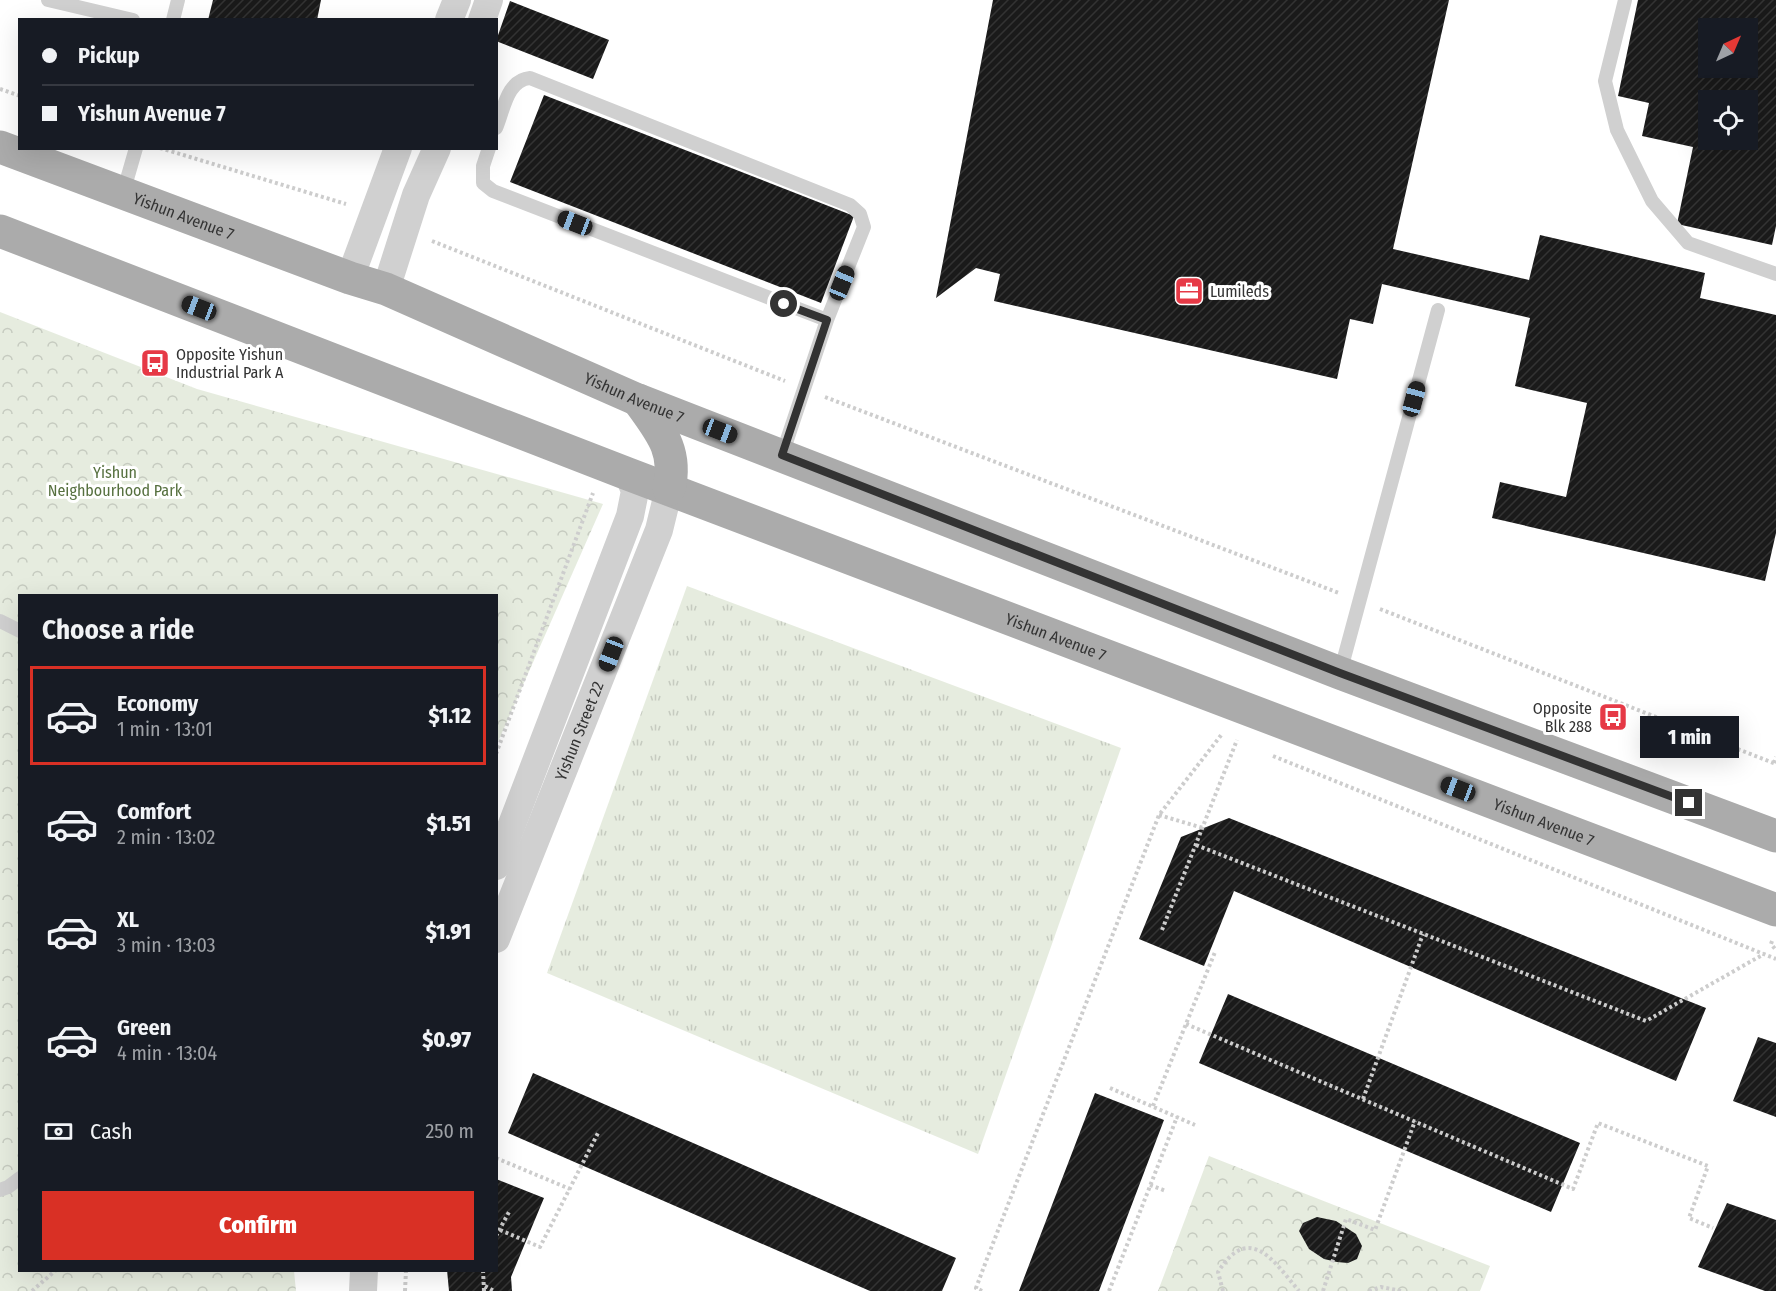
<!DOCTYPE html>
<meta charset="utf-8">
<style>
body{margin:0;font-family:"Fira Sans Condensed",sans-serif;background:#242831;color:#f1f3f6;height:100vh;display:flex;flex-direction:column;font-size:22px;white-space:nowrap}
*{box-sizing:border-box;margin:0}
p{font-size:20px;color:#9ea1a6}
.icon{flex:none;width:33px;height:33px;fill:none;stroke:currentColor;stroke-width:2;stroke-linecap:round;stroke-linejoin:round}
.map{position:relative;flex:1;overflow:hidden}
.panel{position:absolute;left:18px;top:594px;width:480px;height:678px;display:flex;flex-direction:column;background:#171b24;border-radius:0px;box-shadow:0 6px 24px #0002}
.panel>*{flex:none}
.hud{position:absolute;left:18px;top:18px;width:480px;height:132px;border-radius:0px;box-shadow:0 6px 24px #0002;display:grid;align-content:center;height:132px;padding:0 24px;background:#171b24}
.needle{width:39px;rotate:44deg}
.tools{position:absolute;left:1698px;top:18px;display:grid;gap:12px}
.tools a{display:grid;place-items:center;width:60px;height:60px;border-radius:0px;background:#171b24;box-shadow:0 6px 24px #0002;font-size:30px}
.end{position:absolute;width:27px;height:27px;margin:-14px;border:8px solid #333;background:#fff;box-shadow:0 0 0 3px #fff}
.from{border-radius:50%}
.bubble{position:absolute;height:42px;border-radius:0px;background:#171b24;box-shadow:0 6px 24px #0002;font-size:20px;font-weight:800;line-height:42px;text-align:center}
.car{position:absolute;width:18px;height:36px;margin:-18px -9px;border-radius:8px;box-shadow:0 0 4px 2px #0007;background:linear-gradient(#222 24%,#8ab4d8 0 40%,#222 0 76%,#8ab4d8 0 86%,#222 0)}
.hud b{display:flex;align-items:center;gap:21px;height:57px;font-size:22px}
.hud b+b{border-top:2px solid #363941}
.hud i{width:15px;height:15px;background:#f1f3f6}
ul{padding:0;list-style:none}
li{display:flex;align-items:center;gap:18px;height:99px;margin:0 12px 9px;padding:0 12px;border:3px solid transparent;border-radius:0px}
li div{flex:1}
li b{display:block;font-size:22px}
li em{font-style:normal;font-weight:800}
li.selected{border-color:#d93025}
li>.icon{width:54px;height:54px;stroke-width:1.5}
h2{padding:0 24px;font-size:27px;line-height:72px}
.pay{display:flex;align-items:center;gap:15px;height:66px;padding:0 24px;font-size:22px}
.pay p{margin-inline-start:auto}
.cta{display:flex;gap:12px;margin-top:auto;padding:12px 24px}
.cta a{flex:1;height:69px;border-radius:0px;background:#d93025;color:#fff;font-size:24px;font-weight:800;line-height:69px;text-align:center}
.map>svg:first-child{display:block}
</style>
<div class="map">
<svg width="1776" height="1291" viewBox="0 0 1776 1291">
<defs>
<pattern id="grass-tufts" width="24" height="20" patternUnits="userSpaceOnUse" patternTransform="scale(1.5)"><rect width="24" height="20" fill="#e6ecdf"/><path d="M3 7l-1-3M5 7V3M7 7l1-3M15 17l-1-3M17 17v-4M19 17l1-3" fill="none" stroke="#c6cbc0"/></pattern>
<pattern id="forest-crowns" width="20" height="18" patternUnits="userSpaceOnUse" patternTransform="scale(1.5)"><rect width="20" height="18" fill="#e6ecdf"/><path d="M2 6a3 3 0 1 1 6 0M12 15a3 3 0 1 1 6 0" fill="none" stroke="#c6cbc0"/></pattern>
<pattern id="building-hatch" width="6" height="6" patternUnits="userSpaceOnUse" patternTransform="scale(1.5)"><rect width="6" height="6" fill="#1a1a1a"/><path d="M-1 1l2-2M0 6l6-6M5 7l2-2" fill="none" stroke="#333"/></pattern>
</defs>
<rect width="100%" height="100%" fill="#fff"/>
<path fill="url(#grass-tufts)" d="M687,586l434,162 -143,406 -431,-181z"/>
<path fill="url(#forest-crowns)" d="M0,312l197,77 406,115 -106,240 -1,-148h-476v674l274,1 2,20h-296z
M1209,1156l281,110 -10,25h-322z"/>
<path fill="url(#building-hatch)" fill-rule="evenodd" d="M213,0h108l-4,20h-109z
M993,0h456l-56,249 136,31 11,-45 165,38 -5,25 76,17v218l-11,48 -273,-63 8,-36 66,15 21,-94 -72,-17 15,-68 -148,-34 -9,40 -23,-5 -13,60 -343,-78 6,-27 -24,-6 -40,30z
M1638,0h138v226l-4,19 -95,-21 16,-77 -51,-11 7,-33 -31,-7zM1708,28h40v40h-40zM1708,100h40v40h-40z
M510,1l99,39 -16,39 -97,-38z
M544,95l310,121 -33,87 -311,-121z
M1229,818l477,190 -30,73 -442,-190 -30,75 -65,-27 42,-102z
M1228,994l352,149 -29,69 -352,-149z
M1758,1037l18,6v74l-43,-16z
M533,1073l423,185 -14,33h-72l-362,-158z
M1095,1093l69,27 -65,171h-80z
M496,1179l48,19 -33,79 1,14h-63l-2,-21h49z
M1727,1203l49,17v71h-11l-67,-24z
M1317,1217l19,4 20,13 6,12 -5,13 -9,4 -11,-1 -13,-3 -15,-10 -10,-18 4,-8z"/>
<g fill="none" stroke-linecap="round" stroke-linejoin="round">
<path stroke="#cdcdcd" stroke-width="4" stroke-dasharray="3 3" stroke-linecap="butt" d="M0,89l20,7
M160,148l186,56
M432,241l353,140
M825,397l514,196
M1380,609l396,155
M496,754l97,-261
M1273,756l503,203
M1774,763l2,-6
M1159,815l44,13
M1196,845l450,176 118,-67
M1162,930l75,-190
M1772,941l-1,3 5,6
M1186,1024l387,165 25,-66 110,43 -19,52 24,10
M1110,1088l85,37
M1363,1099l60,-165
M1153,1106l62,-154
M496,1158l74,31
M1150,1185l16,6
M500,1230l40,17 59,-116
M496,1236l13,-24
M483,1270l1,21
M485,1286l9,5
M32,1291l24,-21
M405,1291l1,-21
M982,1291l-6,-3 9,-24 174,-449 63,-81
M1109,1291l68,-174
M1223,1291l-5,-19c32,-51 57,-9 81,19
M1323,1291l23,-72 29,11 40,-109
M1369,1291l12,-4 20,4"/>
<path stroke="#d0d0d0" stroke-width="14" d="M48,0l85,20
M1625,0l-20,81 12,49 35,71 36,42 88,31
M173,20l5,-20
M496,128c8,-19 11,-48 34,-50l320,127 10,9 4,13 -37,93 -45,135
M489,148l-6,18v17l10,8 334,129
M123,193l13,-45
M0,621l20,10
M1340,673l98,-363
M0,1190l8,-3 12,-9"/>
<g stroke="#d0d0d0" stroke-width="28">
<path d="M449,20l8,-20"/>
<path d="M482,20l7,-20"/>
<path d="M350,278l48,-130"/>
<path d="M386,289l30,-94 21,-47"/>
<path d="M496,866l134,-350 5,-25 -7,-17"/>
<path id="s1" d="M496,939l163,-409 10,-41"/>
<path d="M363,1291l1,-21"/>
</g>
<g stroke="#ababab" stroke-width="33">
<path id="s2" d="M0,147l350,131 36,11 252,111 702,273 436,163"/>
<path id="s3" d="M0,231l628,243 1148,436"/>
<path d="M638,400c22,31 40,50 31,89"/>
</g>
</g>
<g fill="none" stroke-linecap="round" stroke-linejoin="round">
<path stroke="#333" stroke-width="8" d="M784,304l43,16 -45,135 558,218 349,130"/>
</g>
<defs>
<g id="office-square" transform="scale(1.5)"><rect x="-9" y="-9" width="18" height="18" rx="4" fill="#e63946" stroke="#fff"/><path d="M-6-3h4V-5.5h4V-3h4V5H-6ZM-1-4.5V-3h2v-1.5ZM-6 0V1H6V0Z" fill="#fff"/></g>
<g id="bus-square" transform="scale(1.5)"><rect x="-9" y="-9" width="18" height="18" rx="4" fill="#e63946" stroke="#fff"/><path d="M-5-6H5V4H4V6H2V4H-2V6H-4V4H-5ZM-3.5-4V0h7V-4ZM-3.5 1.2v1.5H-2V1.2ZM2 1.2v1.5H3.5V1.2Z" fill="#fff"/></g>
</defs>
<g fill-rule="evenodd">
<use href="#office-square" x="1189" y="291"/>
<use href="#bus-square" x="155" y="363"/>
<use href="#bus-square" x="1613" y="717"/>
</g>
<g text-anchor="middle" stroke-width="6" stroke-linejoin="round" paint-order="stroke">
<g font-size="16" fill="#333" stroke="#fff">
<text dy="6" stroke="none"><textPath href="#s2" startOffset="196">Yishun Avenue 7</textPath></text>
<text dy="6" stroke="none"><textPath href="#s2" startOffset="682">Yishun Avenue 7</textPath></text>
<text dy="6" stroke="none"><textPath href="#s3" startOffset="1131">Yishun Avenue 7</textPath></text>
<text dy="6" stroke="none"><textPath href="#s1" startOffset="224">Yishun Street 22</textPath></text>
<text dy="6" stroke="none"><textPath href="#s3" startOffset="1653">Yishun Avenue 7</textPath></text>
</g>
<g font-size="16" fill="#333" stroke="#fff" text-anchor="start">
<text x="1210" y="297">Lumileds</text>
<text x="176" y="360">Opposite Yishun<tspan x="176" dy="18">Industrial Park A</tspan></text>
<text x="1592" y="714" text-anchor="end">Opposite<tspan x="1592" dy="18">Blk 288</tspan></text>
</g>
<g font-size="16" fill="#56703f" stroke="#fff">
<text x="115" y="478">Yishun<tspan x="115" dy="18">Neighbourhood Park</tspan></text>
</g>
</g>
</svg>
<div class="tools">
<a><svg class="needle" viewBox="-14 -14 28 28"><path d="M0-13l5 13h-10z" fill="#e53935"/><path d="M0 13l5-13h-10z" fill="#9ea1a6"/></svg></a>
<a><svg class="icon" aria-label="locate" viewBox="0 0 24 24"><circle cx="12" cy="12" r="6"/><path d="M12 2v4M12 18v4M2 12h4M18 12h4"/></svg></a>
</div>
<i class="end from" style="left:784px;top:304px"></i>
<i class="end" style="left:1689px;top:803px"></i>
<div class="bubble" style="left:1640px;top:716px;width:99px">1 min</div>
<i class="car" style="left:575px;top:223px;rotate:291deg"></i>
<i class="car" style="left:842px;top:283px;rotate:22deg"></i>
<i class="car" style="left:199px;top:308px;rotate:291deg"></i>
<i class="car" style="left:1414px;top:399px;rotate:15deg"></i>
<i class="car" style="left:720px;top:431px;rotate:111deg"></i>
<i class="car" style="left:611px;top:654px;rotate:201deg"></i>
<i class="car" style="left:1458px;top:789px;rotate:291deg"></i>
<div class="hud">
<b><i class="from"></i>Pickup</b>
<b><i></i>Yishun Avenue 7</b>
</div>
<section class="panel">
<h2>Choose a ride</h2>
<ul>
<li class="selected"><svg class="icon" aria-label="car" viewBox="0 0 24 24"><path d="M5 17H2v-5l4-1 3-4h7l3 4 3 1v5h-3M9 17h6M6 11h13"/><circle cx="7" cy="17" r="2"/><circle cx="17" cy="17" r="2"/></svg><div><b>Economy</b><p>1 min · 13:01</p></div><em>$1.12</em></li>
<li><svg class="icon" aria-label="car" viewBox="0 0 24 24"><path d="M5 17H2v-5l4-1 3-4h7l3 4 3 1v5h-3M9 17h6M6 11h13"/><circle cx="7" cy="17" r="2"/><circle cx="17" cy="17" r="2"/></svg><div><b>Comfort</b><p>2 min · 13:02</p></div><em>$1.51</em></li>
<li><svg class="icon" aria-label="car" viewBox="0 0 24 24"><path d="M5 17H2v-5l4-1 3-4h7l3 4 3 1v5h-3M9 17h6M6 11h13"/><circle cx="7" cy="17" r="2"/><circle cx="17" cy="17" r="2"/></svg><div><b>XL</b><p>3 min · 13:03</p></div><em>$1.91</em></li>
<li><svg class="icon" aria-label="car" viewBox="0 0 24 24"><path d="M5 17H2v-5l4-1 3-4h7l3 4 3 1v5h-3M9 17h6M6 11h13"/><circle cx="7" cy="17" r="2"/><circle cx="17" cy="17" r="2"/></svg><div><b>Green</b><p>4 min · 13:04</p></div><em>$0.97</em></li>
</ul>
<div class="pay"><svg class="icon" aria-label="cash" viewBox="0 0 24 24"><path d="M3 7h18v10H3z"/><circle cx="12" cy="12" r="2"/></svg>Cash<p>250 m</p></div>
<div class="cta"><a>Confirm</a></div>
</section>
</div>
